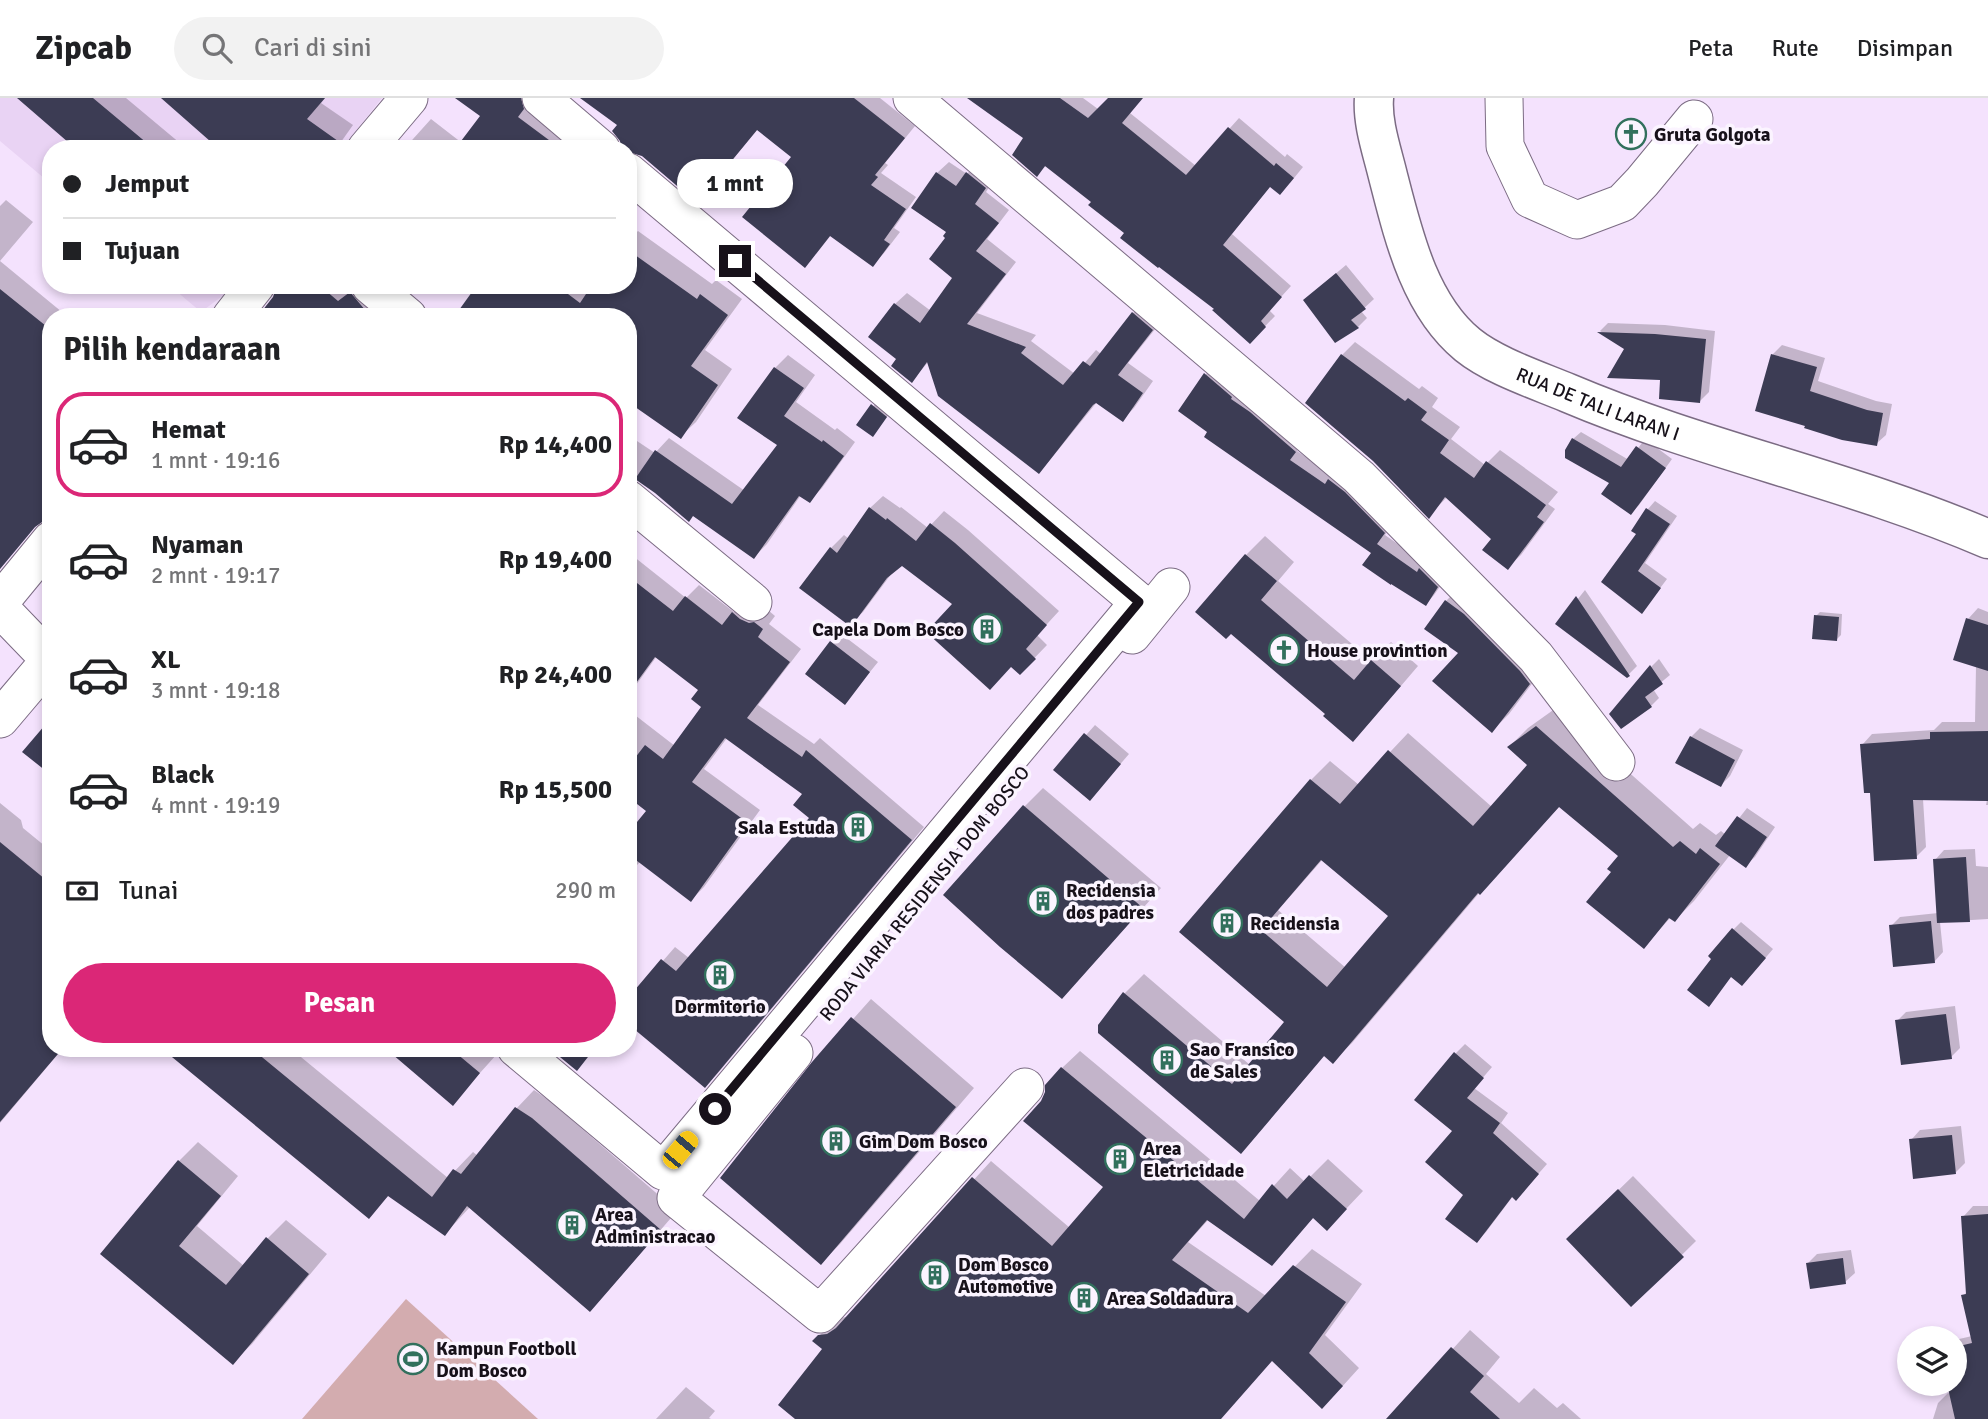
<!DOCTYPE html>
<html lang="id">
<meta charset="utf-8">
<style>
body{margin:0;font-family:Signika,sans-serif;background:#f2f2f2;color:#202124;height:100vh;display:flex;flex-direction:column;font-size:26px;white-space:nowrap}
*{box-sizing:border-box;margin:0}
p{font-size:23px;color:#757577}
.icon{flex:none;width:38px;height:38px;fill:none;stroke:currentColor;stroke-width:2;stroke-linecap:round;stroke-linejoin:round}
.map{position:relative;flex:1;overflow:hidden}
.sheet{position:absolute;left:42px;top:210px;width:595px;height:749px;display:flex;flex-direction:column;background:#fff;border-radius:28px;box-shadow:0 4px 10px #0003}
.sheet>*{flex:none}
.hud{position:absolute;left:42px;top:42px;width:595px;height:154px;border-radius:28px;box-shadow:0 4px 10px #0003;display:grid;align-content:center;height:154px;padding:0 21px;background:#fff}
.controls{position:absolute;left:1897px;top:1228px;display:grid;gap:14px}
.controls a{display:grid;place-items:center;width:70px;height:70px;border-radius:50%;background:#fff;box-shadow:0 4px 10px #0003;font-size:35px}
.end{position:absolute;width:32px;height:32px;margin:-16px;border:9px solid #17111a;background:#fff;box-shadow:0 0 0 4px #fff}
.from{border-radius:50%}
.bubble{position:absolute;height:49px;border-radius:24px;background:#fff;box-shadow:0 4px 10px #0003;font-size:23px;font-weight:800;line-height:49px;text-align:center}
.car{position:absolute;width:21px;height:42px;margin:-21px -10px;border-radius:9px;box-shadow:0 0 5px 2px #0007;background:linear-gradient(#f5c518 24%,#345 0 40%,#f5c518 0 76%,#345 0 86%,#f5c518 0)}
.hud b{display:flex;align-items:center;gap:24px;height:66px;font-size:26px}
.hud b+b{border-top:2px solid #e0e0e0}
.hud i{width:18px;height:18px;background:#202124}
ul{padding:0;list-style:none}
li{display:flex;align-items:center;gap:21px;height:105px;margin:0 14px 10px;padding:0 7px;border:4px solid transparent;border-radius:28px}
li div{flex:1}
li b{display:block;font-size:26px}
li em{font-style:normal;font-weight:800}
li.current{border-color:#db2777}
li>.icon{width:63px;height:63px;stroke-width:1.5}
h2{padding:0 21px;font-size:32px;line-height:84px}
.pay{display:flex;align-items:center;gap:18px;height:77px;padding:0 21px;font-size:26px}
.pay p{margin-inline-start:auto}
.action{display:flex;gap:14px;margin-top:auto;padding:14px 21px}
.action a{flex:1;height:80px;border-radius:42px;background:#db2777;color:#fff;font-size:28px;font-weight:800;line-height:80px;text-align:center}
header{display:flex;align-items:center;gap:42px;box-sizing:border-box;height:98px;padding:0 35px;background:#fff;border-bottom:2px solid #e0e0e0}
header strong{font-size:33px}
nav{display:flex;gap:38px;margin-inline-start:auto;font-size:24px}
.search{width:490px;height:63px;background:#f2f2f2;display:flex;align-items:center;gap:18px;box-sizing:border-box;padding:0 24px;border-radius:38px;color:#757577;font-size:26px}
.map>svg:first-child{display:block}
</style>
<header>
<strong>Zipcab</strong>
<div class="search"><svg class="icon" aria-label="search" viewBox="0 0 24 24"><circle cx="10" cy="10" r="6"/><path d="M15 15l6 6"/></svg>Cari di sini</div>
<nav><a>Peta</a><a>Rute</a><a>Disimpan</a></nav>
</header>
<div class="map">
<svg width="1988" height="1321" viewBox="0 0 1988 1321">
<rect width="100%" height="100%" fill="#f4e2fd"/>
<path fill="#e9d3f4" d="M0,0h382l-41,51h-290v35l-51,-43z
M169,187h68l-36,27z"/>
<path fill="#d3acaf" d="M406,1201l132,120h-236z"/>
<path fill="#0003" fill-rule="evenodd" d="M20,0h106l61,51h-109z
M164,0h161l-4,5 32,22 -17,24z
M458,0h75l40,51h-169l27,-30 31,24 20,-28z
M583,0h297l35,28 -30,37 3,2 -7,8 35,24 -22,31 6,4 -16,21 -11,11 -42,-29 -15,19 -22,-97 -36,-28 -50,60 -80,-40 -9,-25z
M991,0h92l15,11 12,-11h32l-12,15 66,53 43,-48 46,39 2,-3 16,13 -13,16 -19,2 -39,49 59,52 -22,24 6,6 -25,26 -33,-34 -91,-75 -33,-32 -46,-36 -10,9 -11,-36z
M979,63l17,15 -10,16 23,18 -22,29 29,23 -39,51 59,22 -5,6 44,33 21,-24 5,4 32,-41 12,-11 19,16 -36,45 25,18 -19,27 -11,11 -26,-17 -47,58 -11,12 -110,-111 -17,20 -14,-22 -3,-55 12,-11 24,18 24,-33 -7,-41 1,-6 -12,-58 12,-11 18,12z
M6,102l27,22 -33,39 68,56h-17v195l-11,9 -40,48v-363z
M638,133l74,53 4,-4 26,19 -37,51 27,19 -36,53 -16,15 -52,-120 -154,-26 -8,-6h125l2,2 35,-2v-45z
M1346,167l28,34 -13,12 6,7 -9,9 -43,-36z
M278,187h74l26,8 -12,13 15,11h-109z
M1608,225l57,2 50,6 -6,61 -9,9 -38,-23 -36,-29 -26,-18z
M1355,244l64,47 3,-3 16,12 -6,9 28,20 -9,12 34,26 15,-15 58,42 -10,12 7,5 -34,46 -13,12 -15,-29 -46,-41 -18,19 -55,-56 -67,-57 35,-48z
M1782,247l43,13 -7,23 58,20 16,3 -6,31 -10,9 -119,-34 16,-56z
M788,257l27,20 -19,27 39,28 2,-2 18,14 -33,46 -13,13 -8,-6 -34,49 -13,13 -112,-76 -14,-4v-42l27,18 14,-15 76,53 34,-46 -39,-28 35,-49z
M1214,268l90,76 -7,9 37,25 58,47 -7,12 61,43 -12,17 -8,9 -53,-52 -163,-121 -4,-57z
M881,299l13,11 -21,26 -15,-9z
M1581,334l48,28 16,-21 27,20 -33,46 -8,8 -20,-30 -38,-44z
M883,398l17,12 1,-1 27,21 16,-17 24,19 91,81 -22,24 10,10 -27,28 -65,-69 -53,-40 -7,5 -32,43 -13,12 -19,-76 13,-13 5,4 21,-31z
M1655,403l22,15 -32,47 22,16 -25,33 -38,-31 34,-48 -4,-3 14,-21z
M1265,438l29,26 -16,19 94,80 19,-19 27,24 -47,55 -18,19 -25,-27 -96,-81 14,-77z
M628,454l58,46 13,-13 35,27 12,-12 22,10 7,6 -6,8 32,25 -43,56 56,39 6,-6 104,89 -206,246 -13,13 -77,-85 47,-54 14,11 122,-140 -6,-24 -78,-56 -23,31 56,41 -56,77 -13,13 -50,-39 -10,10 -3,-3v-32l21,-26 -16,-47 -5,-3v-63l9,7 -6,8 44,34 29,-40 -4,-16 -43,-34 -29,40z
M1463,486l83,81 -37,49 -17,17 -46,-130z
M1585,492l52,76 -10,10 -69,-52z
M1978,510l10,4v193h-2l1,-5 -64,-1 3,48 -10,10 -44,-66 -10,-46 10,-11 62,-4 8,-8h33l1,-56 -8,-47z
M1820,514l22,2 -1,21 -4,4 -21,-23z
M840,535l38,29 -33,41 -14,-60z
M1659,561l11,16 -17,14 6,9 -8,8 -29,21 29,-60z
M1556,610l137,121 7,-6 16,12 5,-4 5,4 21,-27 28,19 -20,30 -10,9 -15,-11 -36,46 -19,19 -4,-3 -27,30 -31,-75 7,-17 -60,-49 -80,86 -128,151 -19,18 -8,-6 -66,77 -19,19 -140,-126 25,-32 19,-19 106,91 37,-43 -106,-90 130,-152 19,-19 29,24 49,-52 84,74 38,-42 -21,-18 19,-19zM1323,761l67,57 -44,52 -68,-58z
M1095,627l34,29 -30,35 -44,-19z
M1700,630l43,22 -13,26 -9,9 -30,-48z
M1043,690l118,100 -81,90 -56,-171z
M0,705l21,17 2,8 28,23v197h12l-63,75z
M1975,751l1,17 12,1v52l-48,3 3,30 -9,10 -43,-36 9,-9 38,-4 -3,-53 9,-10z
M1741,824l32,27 -23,27 -18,-1 -23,29 24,-74z
M871,901l103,89 -134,156 -19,19 -8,-199z
M1955,908l5,42 -9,9 -54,-36 9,-9z
M1465,946l27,23 -18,21 34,25 -7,10 46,41 -22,25 -12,7 -27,36 -9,9 -12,-47 -11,-63 2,-78z
M164,950h126l158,130 25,-26 5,4 38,-47 18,-19 16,11 127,110 -70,81 -137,-85 -25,27 -56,-39 -20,21z
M388,950h103l6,6 -44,49z
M1080,953l180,150 30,-33 15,14 23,-23 35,32 -36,38 -13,-12 -43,47 -62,-45 -21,23 78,54 46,-47 50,35 -37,51 34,33 -19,21 -67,-30 -53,60h-422l27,-70 -6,-13 18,-18 10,-1 4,-3 140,-153 79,67 35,-41 -63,-85 20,-34z
M1961,1028l4,37 -9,9 -45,-32 9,-10z
M198,1044l40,34 -41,50 47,40 23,-27 19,-19 41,34 -75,90 -19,18 -131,-109 77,-92z
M1633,1078l63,65 -65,64 -63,-66z
M1973,1108h15v213h-55l5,-16 10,-10 3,1 4,-10v-44l17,-4 -9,-40 5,-5 -5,-74z
M1851,1152l4,23 -10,9 -37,-19 9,-9z
M1470,1232l30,27 -14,17 33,29 15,-15 23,20 6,-5 18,16h-192z
M686,1289l29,24 -6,7 2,1h-55z"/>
<path fill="#3c3c54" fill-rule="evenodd" d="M17,0h76l61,51h-78z
M161,0h164l-18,21 38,27 1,3h-127z
M455,0h66l3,11 -6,8 43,32h-106l25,-33z
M580,0h274l51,40 -30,37 3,2 -7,8 35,24 -22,31 6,4 -17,23 -43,-31 -25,32 -63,-51 49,-60 -34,-27 -60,73 -55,-47 -14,-4v-3h-7l-1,-8 -8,-10 5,-6z
M967,0h93l28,20 20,-20h35l-21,25 64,52 42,-48 46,39 2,-3 18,15 -14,17 -10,-8 -47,58 59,52 -21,24 5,6 -16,17 -38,-34 2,-1 -55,-42 -1,1 -38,-30 4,-5 -36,-28 3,-3 -46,-36 -8,11 -25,-22 11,-17z
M936,74l20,14 10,-14 20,16 -11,16 24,19 -23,28 30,23 -39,50 59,23 -5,6 42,32 20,-24 7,5 42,-54 21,18 -35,45 25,18 -20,29 -27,-19 -3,2 -54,69 -101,-78 -11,-34 -15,21 -21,-17 5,-7 -28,-22 26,-34 26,20 32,-45 -23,-19 16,-21 -2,-2 3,-4 -35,-24z
M628,152l69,49 3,-5 28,21 -37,51 27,19 -37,54 -53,-37v-85h-174l23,-32h79l24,18 12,-18h36z
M1336,175l30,36 -15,11 8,8 -24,15 -32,-43z
M277,187h42l19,16 12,-9 21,25h-102l-7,-6 11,-14z
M0,191l51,41v182l-6,8 -10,7 -35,42z
M1597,234l58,2 51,5 -6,64 -41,-4 1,-19 -53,-2 17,-29z
M1341,256l64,47 3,-3 19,14 -6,8 28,20 -9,13 34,25 12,-17 60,44 -9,12 7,5 -36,48 -26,-20 9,-11 -46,-42 -16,22 -56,-58 -68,-58z
M1771,256l46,13 -7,24 57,19 16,3 -6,33 -35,-6 -38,-12 1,-2 -50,-15z
M774,269l30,21 -20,28 38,26 1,-2 21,16 -34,47 -11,-7 -45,63 -61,-43 -4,6 -34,-29 -20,-14 20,-29 77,54 45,-59 -40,-27z
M1204,275l28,24 -1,2 19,13 46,40 -6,8 35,24 3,-5 17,13 40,41 -8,11 40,28 2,-4 19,19 -12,19 -35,-22v1l-29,-20 9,-12 -167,-116 3,-5 -29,-21z
M871,306l16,13 -14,20 -17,-12z
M1572,340l49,29 15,-21 30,22 -35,47 -30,-21 8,-11 -44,-25v-8z
M869,409l17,13 1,-2 29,23 14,-18 25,20 92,82 -21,24 10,10 -16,16 -9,-8 -21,23 -64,-58 26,-28 -50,-38 -15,12 -36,49 -52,-39 31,-41 7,6z
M1646,410l24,16 -32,47 23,17 -19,26 -41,-32 35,-48 -5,-3z
M1245,456l32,27 -16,19 93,80 17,-20 30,26 -48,56 -30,-26 2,-2 -94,-80 -5,5 -31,-27z
M628,478l45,35 12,-15 37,29 10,-13 8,7 9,4 5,-1 9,7 -5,8 32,25 -43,56 55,39 4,-7 106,90 -207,248 -77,-64v-26l33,-39 15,12 133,-153 -16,-13 9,-11 -77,-56 -33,44 56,41 -57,79 -63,-48v-21l18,-22 -18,-14v-30l17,-22 18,14 38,-52 -10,-8 7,-9 -43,-33 -27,37z
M1576,498l54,80 -3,2 -72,-54z
M1445,502l19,14 56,57 10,13 -38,49 -60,-52 26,-28 -34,-24z
M1814,517l25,2 -2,24 -25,-2z
M1966,520l22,7v46l-35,-11z
M830,543l40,31 -25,33 -40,-31z
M1650,567l13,19 -18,13 7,10 -31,22 -12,-15z
M51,620v57l-29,-23z
M1536,628l137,121 7,-6 16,13 4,-6 20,16 -45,58 -6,-4 -25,31 -58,-47 25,-30 -4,-3 11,-13 -59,-49 -79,88 -2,-2 -145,171 -9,-8 -83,98 -143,-121v-8l25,-33 109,92 52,-62 -105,-90 131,-153 30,25 48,-54 85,76 54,-61 -20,-18zM1321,762l67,56 -61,71 -66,-57z
M1988,633v70l-75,-1 4,59 -43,2 -4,-68h-6l-4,-49 70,-5v-7z
M1084,635l37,31 -31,37 -37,-31z
M1690,638l45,24 -14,27 -46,-24z
M1023,707l120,103 -81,91 -62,-52 -57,-52z
M1737,718l30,21 -21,31 -31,-22z
M0,744l51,42v164h12l-63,74z
M1966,759l4,65 -33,1 -4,-64z
M1931,823l4,42 -42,4 -4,-42z
M1732,830l34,30 -24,28 -11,-9 -22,30 -22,-17 24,-31 -3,-3z
M1946,916l6,45 -51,6 -6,-45z
M851,919l105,90 -135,158 -101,-87 92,-116z
M161,950h90l181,149 21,-28 8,5 54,-67 17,11 129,112 -71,82 -123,-106 -22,30 -57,-40 -19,23z
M385,950h65l30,25 -27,33z
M549,950h46l-18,23z
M1454,954l30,26 -17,20 33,25 -7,10 46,41 -23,27 -4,-4 -35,46 -32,-24 18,-24 -38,-33 27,-31 -38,-31z
M1061,969l183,152 28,-35 15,15 22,-24 38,34 -20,22 -14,-13 -41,48 -65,-46 -35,40 76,53 45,-48 53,37 -37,51 34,33 -21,23 -50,-48 -51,58h-426l-17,-14 44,-56 -10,-8 6,-6 9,-1 9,-6 136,-151 80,69 51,-59 -80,-66 18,-20 4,-9v-7z
M1952,1037l4,39 -43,5 -4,-40z
M178,1062l43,36 -42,50 47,39 40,-48 43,37 -76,91 -133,-111z
M1618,1091l66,68 -53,50 -65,-68z
M1988,1116v205h-33l-8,-35h8v-37l17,-4 -11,-48 5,-1 -5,-78z
M1843,1160l3,26 -36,5 -4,-26z
M1451,1249l33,29 -14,16 30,27h-114z"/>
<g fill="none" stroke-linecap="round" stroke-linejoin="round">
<g stroke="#7b6b83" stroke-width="39">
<path id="minor" d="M541,0l60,51
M912,0l447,379 177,180 80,105
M1504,0l1,48 25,53 47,21 45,-17 20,-21 52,-63
M366,51l43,-51
M370,187l38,32
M231,219l25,-32
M628,401l125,103
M0,504l51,-62
M0,510l50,52 -50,59
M1132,537l39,-48
M516,950l147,123 476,-569 -511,-430
M794,955l-118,145 144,116 205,-227"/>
</g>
<g stroke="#7b6b83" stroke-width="41">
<g id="major">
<path id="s1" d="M1374,0c-2,25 8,53 14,78 15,58 31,129 80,169 26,21 69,35 100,48 137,58 283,87 420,146"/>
</g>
</g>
<use href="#minor" stroke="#fff" stroke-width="37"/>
<use href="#major" stroke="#fff" stroke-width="38"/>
</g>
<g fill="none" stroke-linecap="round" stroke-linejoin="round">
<path stroke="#17111a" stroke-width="9" d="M715,1011l424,-507 -404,-341"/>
</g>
<defs>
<g id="church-ring" transform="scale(1.575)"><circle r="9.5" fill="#fbf4ff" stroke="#32705d" stroke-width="1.5"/><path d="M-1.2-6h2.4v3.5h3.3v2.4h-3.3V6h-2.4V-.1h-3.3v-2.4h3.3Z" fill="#32705d"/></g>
<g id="building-ring" transform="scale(1.575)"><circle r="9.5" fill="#fbf4ff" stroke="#32705d" stroke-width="1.5"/><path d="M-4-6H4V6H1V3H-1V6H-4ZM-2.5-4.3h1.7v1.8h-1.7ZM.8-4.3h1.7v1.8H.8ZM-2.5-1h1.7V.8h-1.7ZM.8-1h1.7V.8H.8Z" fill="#32705d"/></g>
<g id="stadium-ring" transform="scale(1.575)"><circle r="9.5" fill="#fbf4ff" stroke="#32705d" stroke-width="1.5"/><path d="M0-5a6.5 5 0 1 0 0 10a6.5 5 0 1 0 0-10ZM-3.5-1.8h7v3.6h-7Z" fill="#32705d"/></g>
</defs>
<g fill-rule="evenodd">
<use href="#church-ring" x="1631" y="36"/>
<use href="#building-ring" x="987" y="531"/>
<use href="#church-ring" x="1284" y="552"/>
<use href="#building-ring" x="858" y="729"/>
<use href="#building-ring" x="1043" y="803"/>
<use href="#building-ring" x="1227" y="825"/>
<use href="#building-ring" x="720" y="877"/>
<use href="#building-ring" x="1167" y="962"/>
<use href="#building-ring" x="836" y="1043"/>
<use href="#building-ring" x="1120" y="1061"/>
<use href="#building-ring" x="572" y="1127"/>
<use href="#building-ring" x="935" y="1177"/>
<use href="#building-ring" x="1084" y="1200"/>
<use href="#stadium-ring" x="413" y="1261"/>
</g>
<g text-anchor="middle" stroke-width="7" stroke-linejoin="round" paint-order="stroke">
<g font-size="19" font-weight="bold" fill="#17111a" stroke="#fbf4ff" text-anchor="start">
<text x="1654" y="43">Gruta Golgota</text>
<text x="964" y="538" text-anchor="end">Capela Dom Bosco</text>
<text x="1307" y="559">House provintion</text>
<text x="835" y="736" text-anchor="end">Sala Estuda</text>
<text x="1066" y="799">Recidensia<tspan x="1066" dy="22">dos padres</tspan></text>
<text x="1250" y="832">Recidensia</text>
<text x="720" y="915" text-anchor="middle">Dormitorio</text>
<text x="1190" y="958">Sao Fransico<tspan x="1190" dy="22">de Sales</tspan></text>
<text x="859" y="1050">Gim Dom Bosco</text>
<text x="1143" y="1057">Area<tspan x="1143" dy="22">Eletricidade</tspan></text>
<text x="595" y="1123">Area<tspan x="595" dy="22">Administracao</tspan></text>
<text x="958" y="1173">Dom Bosco<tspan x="958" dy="22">Automotive</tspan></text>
<text x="1107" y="1207">Area Soldadura</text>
<text x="436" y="1257">Kampun Footboll<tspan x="436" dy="22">Dom Bosco</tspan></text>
</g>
<g font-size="19" fill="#17111a" stroke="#fbf4ff">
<text dy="7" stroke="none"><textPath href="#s1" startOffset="413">RUA DE TALI LARAN I</textPath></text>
<text transform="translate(924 795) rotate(-51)" y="7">RODA VIARIA RESIDENSIA DOM BOSCO</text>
</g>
</g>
</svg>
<div class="controls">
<a><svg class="icon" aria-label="layers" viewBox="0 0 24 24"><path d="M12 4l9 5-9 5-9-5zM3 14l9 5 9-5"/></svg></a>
</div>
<i class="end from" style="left:715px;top:1011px"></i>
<i class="end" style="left:735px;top:163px"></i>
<div class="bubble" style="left:677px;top:61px;width:116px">1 mnt</div>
<i class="car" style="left:680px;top:1052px;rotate:40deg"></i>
<div class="hud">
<b><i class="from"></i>Jemput</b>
<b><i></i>Tujuan</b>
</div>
<section class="sheet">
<h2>Pilih kendaraan</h2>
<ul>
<li class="current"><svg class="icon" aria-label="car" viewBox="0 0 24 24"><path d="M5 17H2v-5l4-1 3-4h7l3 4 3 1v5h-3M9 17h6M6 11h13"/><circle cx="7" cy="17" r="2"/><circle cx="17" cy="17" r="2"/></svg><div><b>Hemat</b><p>1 mnt · 19:16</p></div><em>Rp 14,400</em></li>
<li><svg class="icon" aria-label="car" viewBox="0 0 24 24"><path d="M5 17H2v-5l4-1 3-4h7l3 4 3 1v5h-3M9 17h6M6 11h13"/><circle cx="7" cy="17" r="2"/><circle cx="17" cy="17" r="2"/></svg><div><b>Nyaman</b><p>2 mnt · 19:17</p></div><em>Rp 19,400</em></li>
<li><svg class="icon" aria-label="car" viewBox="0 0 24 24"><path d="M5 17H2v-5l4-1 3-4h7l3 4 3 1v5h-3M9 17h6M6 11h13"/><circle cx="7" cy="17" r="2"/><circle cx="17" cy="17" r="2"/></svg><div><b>XL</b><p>3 mnt · 19:18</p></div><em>Rp 24,400</em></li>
<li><svg class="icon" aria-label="car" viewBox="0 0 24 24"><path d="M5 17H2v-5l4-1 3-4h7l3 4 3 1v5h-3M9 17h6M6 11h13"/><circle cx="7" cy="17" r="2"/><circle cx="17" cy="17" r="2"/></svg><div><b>Black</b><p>4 mnt · 19:19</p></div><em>Rp 15,500</em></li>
</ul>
<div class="pay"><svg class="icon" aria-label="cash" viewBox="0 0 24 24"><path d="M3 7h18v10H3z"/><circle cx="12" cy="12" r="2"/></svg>Tunai<p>290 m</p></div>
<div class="action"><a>Pesan</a></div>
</section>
</div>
